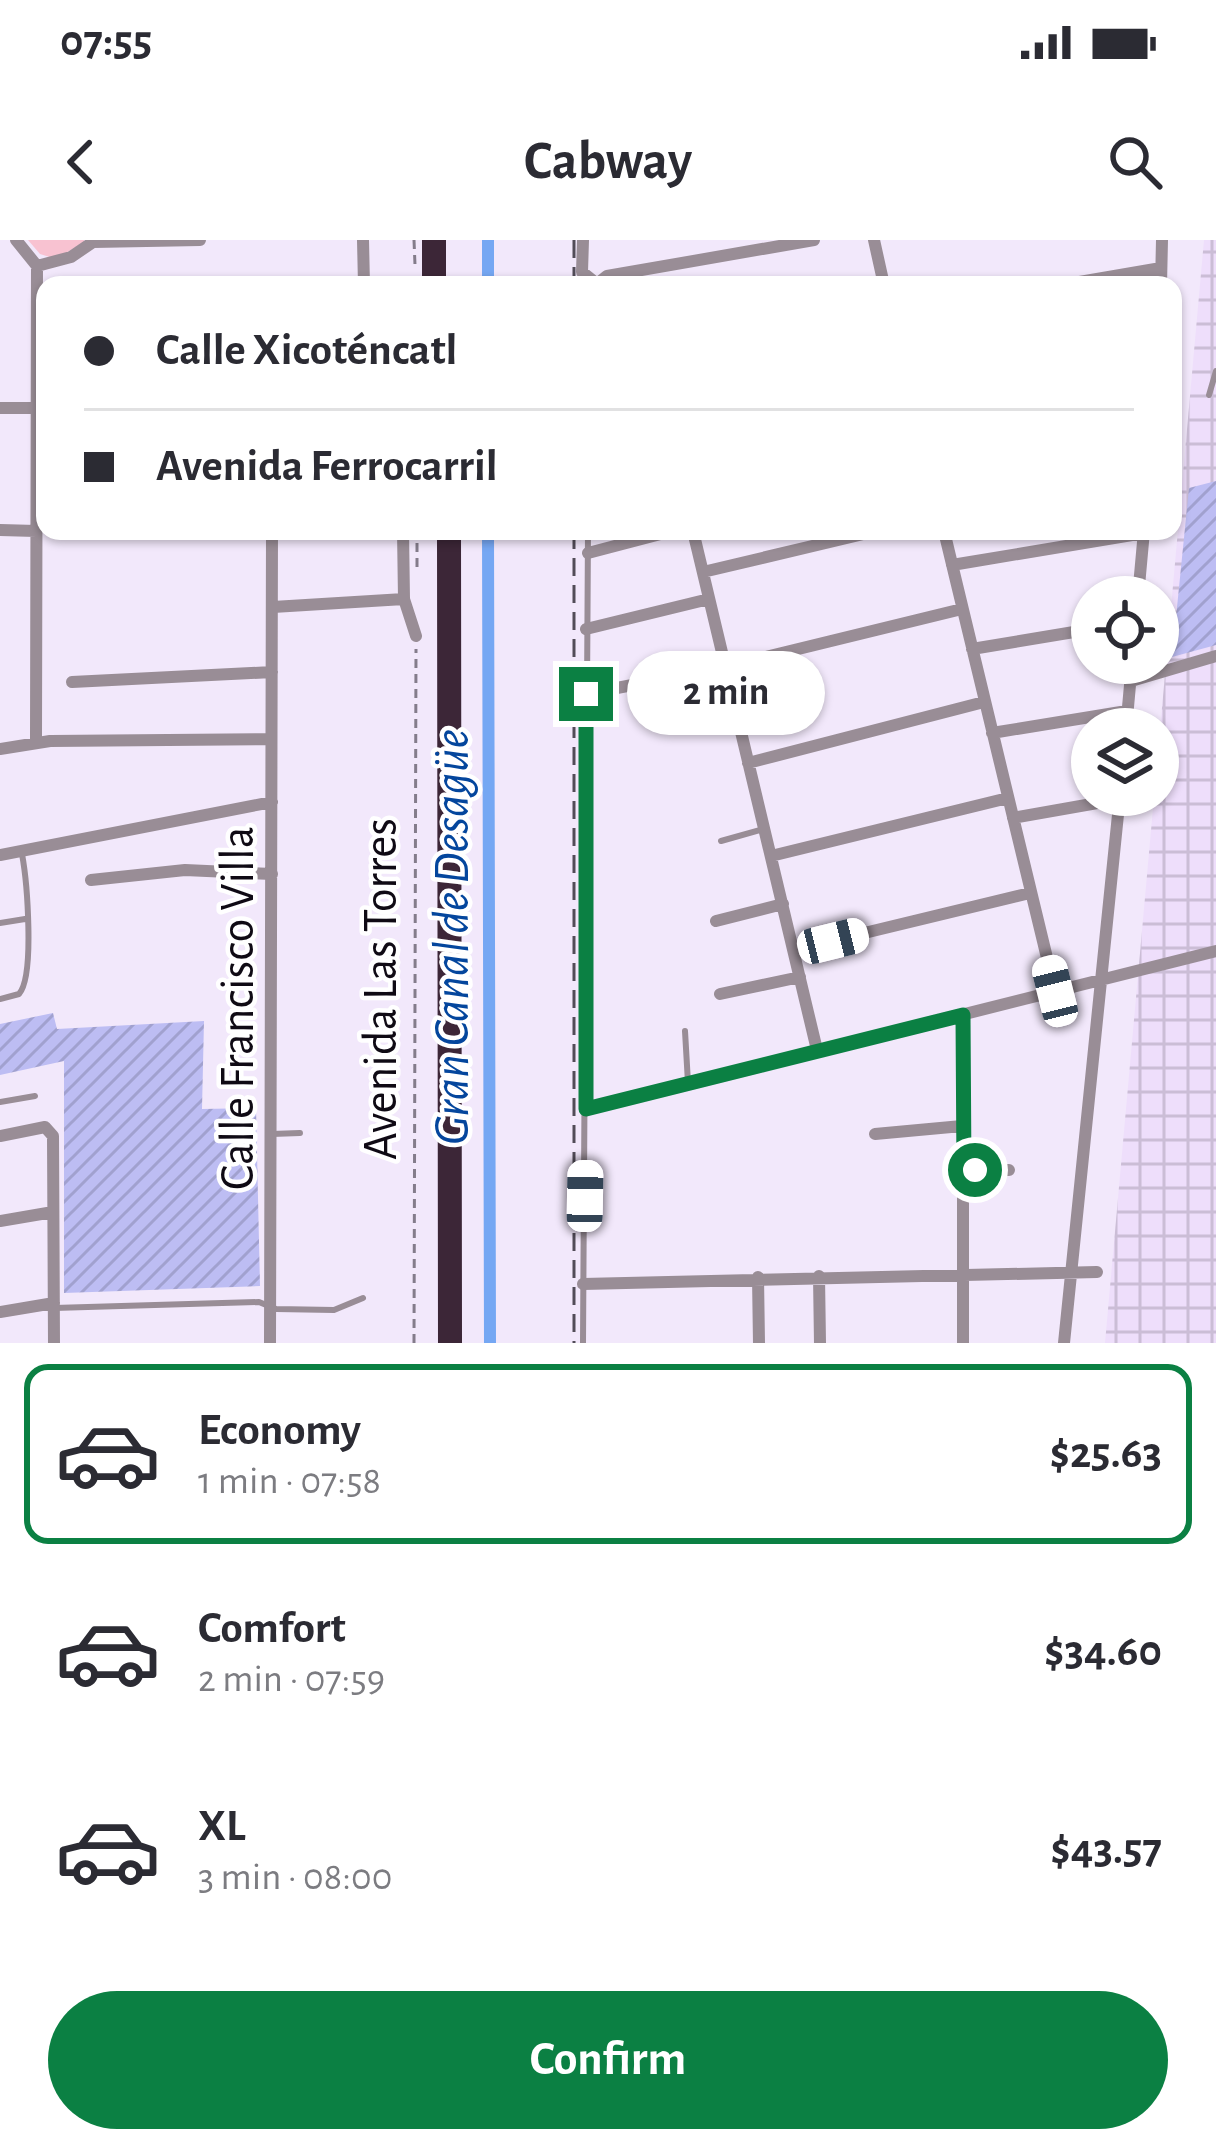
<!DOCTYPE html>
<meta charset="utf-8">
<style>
body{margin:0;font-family:"Alegreya Sans",sans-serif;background:#f7f7f7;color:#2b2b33;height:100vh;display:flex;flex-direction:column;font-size:45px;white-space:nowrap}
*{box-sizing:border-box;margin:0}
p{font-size:39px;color:#7c7c81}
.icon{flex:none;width:66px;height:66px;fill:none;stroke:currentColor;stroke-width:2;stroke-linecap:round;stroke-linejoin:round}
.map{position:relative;height:1103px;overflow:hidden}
.drawer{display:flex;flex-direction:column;background:#fff;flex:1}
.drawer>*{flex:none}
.hud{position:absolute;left:36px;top:36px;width:1146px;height:264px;border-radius:24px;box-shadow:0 3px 9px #0004;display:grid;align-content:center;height:264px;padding:0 48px;background:#fff}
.buttons{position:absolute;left:1071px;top:336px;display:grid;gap:24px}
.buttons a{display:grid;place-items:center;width:108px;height:108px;border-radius:50%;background:#fff;box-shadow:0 3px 9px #0004;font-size:60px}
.end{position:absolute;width:54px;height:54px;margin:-27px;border:15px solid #0b8043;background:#fff;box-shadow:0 0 0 6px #fff}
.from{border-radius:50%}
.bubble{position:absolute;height:84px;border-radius:42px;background:#fff;box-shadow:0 3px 9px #0004;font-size:39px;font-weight:700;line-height:84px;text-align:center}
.car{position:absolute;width:36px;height:72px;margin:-36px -18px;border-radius:15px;box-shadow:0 0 9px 3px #0007;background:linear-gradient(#fff 24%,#345 0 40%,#fff 0 76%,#345 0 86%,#fff 0)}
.hud b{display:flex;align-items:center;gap:42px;height:114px;font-size:45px}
.hud b+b{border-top:3px solid #e1e1e2}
.hud i{width:30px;height:30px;background:#2b2b33}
ul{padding:21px 0 0;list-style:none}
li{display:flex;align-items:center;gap:36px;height:180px;margin:0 24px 18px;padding:0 24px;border:6px solid transparent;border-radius:24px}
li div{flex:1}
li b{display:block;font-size:45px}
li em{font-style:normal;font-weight:700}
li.on{border-color:#0b8043}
li>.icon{width:108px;height:108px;stroke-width:1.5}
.cta{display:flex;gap:24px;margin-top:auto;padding:24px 48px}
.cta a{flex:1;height:138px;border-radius:72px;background:#0b8043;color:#fff;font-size:48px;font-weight:700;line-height:138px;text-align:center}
.status{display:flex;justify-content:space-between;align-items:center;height:84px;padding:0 60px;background:#fff;direction:ltr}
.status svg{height:33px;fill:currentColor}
header{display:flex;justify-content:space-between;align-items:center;height:156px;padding:0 48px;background:#fff;font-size:54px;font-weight:700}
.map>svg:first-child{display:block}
</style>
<div class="status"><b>07:55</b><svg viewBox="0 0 49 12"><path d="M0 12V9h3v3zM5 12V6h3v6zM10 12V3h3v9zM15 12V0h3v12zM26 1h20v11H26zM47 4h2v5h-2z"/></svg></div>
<header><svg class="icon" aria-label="back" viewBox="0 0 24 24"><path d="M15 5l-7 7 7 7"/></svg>Cabway<svg class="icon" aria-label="search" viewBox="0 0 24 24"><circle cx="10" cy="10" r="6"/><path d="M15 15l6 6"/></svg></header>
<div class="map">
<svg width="1216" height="1103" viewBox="0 0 1216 1103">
<defs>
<pattern id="industrial-grid" width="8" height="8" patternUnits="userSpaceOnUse" patternTransform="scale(3)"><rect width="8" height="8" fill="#eedefb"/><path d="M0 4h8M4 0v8" fill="none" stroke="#cbbdd6"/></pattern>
<pattern id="park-tufts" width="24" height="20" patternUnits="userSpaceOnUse" patternTransform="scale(3)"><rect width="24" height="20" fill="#f8c2d1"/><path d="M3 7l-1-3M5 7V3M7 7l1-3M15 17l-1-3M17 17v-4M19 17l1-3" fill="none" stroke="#d3a5b3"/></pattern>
<pattern id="building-hatch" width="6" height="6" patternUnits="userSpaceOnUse" patternTransform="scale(3)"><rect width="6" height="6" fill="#bdbdf3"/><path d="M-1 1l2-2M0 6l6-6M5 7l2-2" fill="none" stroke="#a1a1cf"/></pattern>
</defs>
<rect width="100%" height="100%" fill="#f2e8fb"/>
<path fill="url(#industrial-grid)" d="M1204,0h12v1103h-111z"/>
<path fill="url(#park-tufts)" d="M28,0h56v2l-28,17 -16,-5z"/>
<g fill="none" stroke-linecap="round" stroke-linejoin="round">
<path stroke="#75a7f3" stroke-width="12" d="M488,0v45
M488,291l2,812"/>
</g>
<path fill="url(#building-hatch)" d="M1216,241v164l-44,12 17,-169z
M53,773l4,16 147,-8 -2,88 54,-1 4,178 -196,7v-232l-64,14v-51z"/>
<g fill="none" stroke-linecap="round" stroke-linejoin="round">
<path stroke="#847c8b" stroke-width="3" stroke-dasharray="9 6" stroke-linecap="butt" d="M414,0l1,25
M417,327v-36
M414,1103l2,-694"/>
<path stroke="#998d96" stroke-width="6" d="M1209,155l7,-24
M721,601l43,-12
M0,683l25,-4
M0,759l19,-5c16,-18 8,-113 3,-140
M685,791l3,52
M0,862l35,-6
M272,894l28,-1
M54,1068l205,-6 17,7 58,1 29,-12
M583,1103l5,-812"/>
<path stroke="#998d96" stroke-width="12" d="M16,0l21,26 -1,476
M363,0l1,45
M583,0l-1,32 15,12
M874,0l10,45
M93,2l107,-2
M37,26l34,-9 22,-15
M597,44l10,-8 207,-36
M1062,45l99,-17
M1161,45l1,-45
M0,168h35
M0,290l36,1
M403,291l1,68 12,37
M693,291l124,519
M944,291l111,460
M588,313l84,-22
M952,325l192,-32
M703,332l173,-41
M1138,357l6,-66
M273,367l131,-8
M586,389l123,-30
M972,409l120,-20
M1131,441l85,-25
M72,442l200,-10
M586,454l139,-27 237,-58
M1126,489l6,-66
M992,493l135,-22
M0,509l50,-8 221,-2
M748,523l236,-61
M1013,578l107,-19
M0,615l272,-53
M771,616l237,-58
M91,640l94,-10 87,4
M716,681l67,-17
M794,710l236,-57
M720,754l80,-17
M586,869l630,-158
M875,894l87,-8
M0,896l45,-9 8,9 1,207
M964,931l45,-1
M0,981l53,-9
M819,1036l1,67
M758,1037l1,66
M583,1044l514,-12
M0,1072l54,-9
M270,1103l2,-812
M963,1103v-328
M1064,1103l56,-548"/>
<path stroke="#3c2637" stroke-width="24" d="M434,45v-45
M449,291l1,812"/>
<path stroke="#524c58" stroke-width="3" stroke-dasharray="18 9" stroke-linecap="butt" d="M574,0v45
M574,291v812"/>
</g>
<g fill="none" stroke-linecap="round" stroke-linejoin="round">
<path stroke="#0b8043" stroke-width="15" d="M586,454v415l377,-94 1,156 11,-1"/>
</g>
<g text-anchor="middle" stroke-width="9" stroke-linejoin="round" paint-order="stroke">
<g font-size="48" fill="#0f0a14" stroke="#fff">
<text transform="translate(379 749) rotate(-90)" y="17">Avenida Las Torres</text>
<text transform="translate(236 768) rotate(-90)" y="17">Calle Francisco Villa</text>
</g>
<g font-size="51" font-style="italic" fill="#04469d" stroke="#fff">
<text transform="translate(450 697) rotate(-90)" y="18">Gran Canal de Desagüe</text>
</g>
</g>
</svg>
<div class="buttons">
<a><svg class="icon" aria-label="locate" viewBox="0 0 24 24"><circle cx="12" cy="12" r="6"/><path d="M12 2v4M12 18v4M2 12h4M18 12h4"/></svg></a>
<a><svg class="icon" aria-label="layers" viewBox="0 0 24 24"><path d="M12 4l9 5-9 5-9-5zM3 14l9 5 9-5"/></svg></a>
</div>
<i class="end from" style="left:975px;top:930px"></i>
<i class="end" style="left:586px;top:454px"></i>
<div class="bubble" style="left:627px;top:411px;width:198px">2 min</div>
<i class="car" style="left:833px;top:701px;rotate:76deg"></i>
<i class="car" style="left:1055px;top:751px;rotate:346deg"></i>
<i class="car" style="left:585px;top:956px;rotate:1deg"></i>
<div class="hud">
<b><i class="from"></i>Calle Xicoténcatl</b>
<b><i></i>Avenida Ferrocarril</b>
</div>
</div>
<section class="drawer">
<ul>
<li class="on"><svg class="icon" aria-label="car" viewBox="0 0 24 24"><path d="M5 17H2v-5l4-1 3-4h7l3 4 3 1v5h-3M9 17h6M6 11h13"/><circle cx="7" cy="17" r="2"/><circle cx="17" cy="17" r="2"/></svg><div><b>Economy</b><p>1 min · 07:58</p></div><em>$25.63</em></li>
<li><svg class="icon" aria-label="car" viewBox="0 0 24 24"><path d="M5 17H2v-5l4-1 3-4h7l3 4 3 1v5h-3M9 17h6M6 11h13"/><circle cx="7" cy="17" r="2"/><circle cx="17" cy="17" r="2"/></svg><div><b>Comfort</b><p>2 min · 07:59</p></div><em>$34.60</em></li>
<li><svg class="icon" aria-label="car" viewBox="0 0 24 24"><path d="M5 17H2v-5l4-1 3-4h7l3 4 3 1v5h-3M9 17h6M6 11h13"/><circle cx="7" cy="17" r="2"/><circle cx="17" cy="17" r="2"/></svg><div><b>XL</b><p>3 min · 08:00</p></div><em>$43.57</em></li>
</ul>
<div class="cta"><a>Confirm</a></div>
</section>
